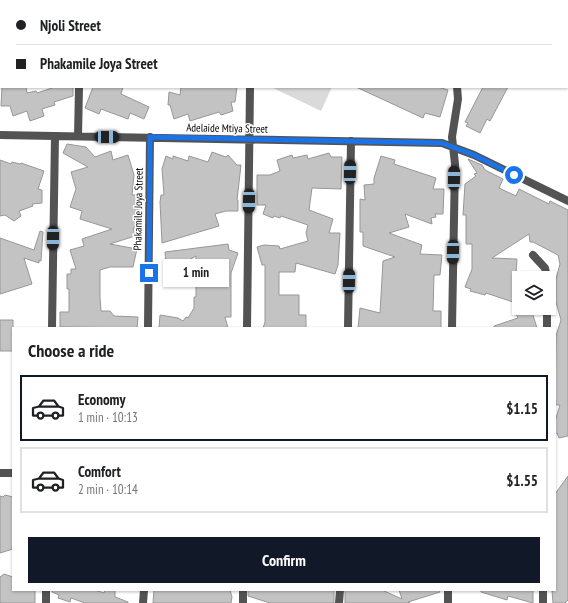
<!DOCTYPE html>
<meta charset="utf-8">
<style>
body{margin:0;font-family:"PT Sans Narrow",sans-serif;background:#f6f6f6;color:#202124;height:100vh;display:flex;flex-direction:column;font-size:15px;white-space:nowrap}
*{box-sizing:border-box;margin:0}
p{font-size:13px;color:#757577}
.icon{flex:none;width:22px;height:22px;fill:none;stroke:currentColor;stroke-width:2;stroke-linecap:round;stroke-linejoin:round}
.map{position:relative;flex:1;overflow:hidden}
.side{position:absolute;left:12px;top:327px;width:544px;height:264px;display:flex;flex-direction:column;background:#fff;border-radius:0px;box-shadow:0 1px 3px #0004}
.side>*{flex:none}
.hud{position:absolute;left:0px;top:0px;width:568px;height:88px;box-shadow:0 1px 3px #0004;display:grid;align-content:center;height:88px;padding:0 16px;background:#fff}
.tools{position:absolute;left:512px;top:271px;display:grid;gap:8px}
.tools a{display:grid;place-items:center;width:44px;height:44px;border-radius:0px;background:#fff;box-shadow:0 1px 3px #0004;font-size:20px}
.end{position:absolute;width:18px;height:18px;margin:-9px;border:5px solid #1a73e8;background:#fff;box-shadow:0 0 0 2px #fff}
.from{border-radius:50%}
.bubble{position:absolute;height:28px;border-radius:0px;background:#fff;box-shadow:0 1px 3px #0004;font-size:13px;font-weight:600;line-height:28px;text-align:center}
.car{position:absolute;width:12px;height:24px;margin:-12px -6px;border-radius:5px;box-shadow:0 0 3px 1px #0007;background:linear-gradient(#222 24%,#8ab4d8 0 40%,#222 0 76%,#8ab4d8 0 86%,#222 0)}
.hud b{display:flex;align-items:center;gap:14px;height:38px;font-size:15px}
.hud b+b{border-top:1px solid #e0e0e0}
.hud i{width:10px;height:10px;background:#202124}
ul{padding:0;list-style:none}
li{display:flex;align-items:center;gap:12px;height:66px;margin:0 8px 6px;padding:0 8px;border:2px solid #e0e0e0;border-radius:0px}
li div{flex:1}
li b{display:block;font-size:15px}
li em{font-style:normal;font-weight:600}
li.selected{border-color:#111827}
li>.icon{width:36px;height:36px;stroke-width:1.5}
h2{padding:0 16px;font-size:18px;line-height:48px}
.cta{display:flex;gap:8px;margin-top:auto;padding:8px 16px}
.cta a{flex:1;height:46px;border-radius:0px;background:#111827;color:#fff;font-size:16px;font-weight:600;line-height:46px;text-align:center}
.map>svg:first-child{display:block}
</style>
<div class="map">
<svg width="568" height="603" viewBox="0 0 568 603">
<rect width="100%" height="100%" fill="#fff"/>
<path fill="#dadada" d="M271,87h61l-11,24z"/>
<path fill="#c3c3c3" stroke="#979797" d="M2,87h24l1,6 9,-2 1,2 18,-6h18v9l-19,6 1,3 -13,4 2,7 -14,5 -3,-10 -14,5 -3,-10h-9z
M93,87h30l-2,7 28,13 -5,12 -14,-6 -2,6 -27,-10 -2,5 -14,-6z
M181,87h56l-2,15h-4l2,9 -12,4 -2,-3 -29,9 -2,-7 -14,5 -4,-14h-2l1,-13 11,3z
M356,87h82l10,3 -8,27 -15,-4 -2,5z
M483,87h25l-18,34 -3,-2 -7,14 -14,-7 2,-3 -3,-1z
M67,144l19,3 9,10 16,-6 2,9 15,-5 6,20 -2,20h7v33h-6l2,8 -25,8 27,5 -4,18h-23l-10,3v27l1,14h9l4,5 24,1 -1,11 -77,-1v-15h9v-23h-2v-15h4v-5h5l-6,-19 14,-4 -2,-7 30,-10 -32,-10 2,-8 -12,-4 6,-18 -5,-17 17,-5 -25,-14z
M212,152l14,5 2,-2 9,10h4l-4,35h1v11h-12l-11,3 4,12 -57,17 -2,-41 1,-7h3l-2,-26 4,-13 7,3v-3l15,5 1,-5 19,6z
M329,153l2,4h11l-1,32 -29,-1 -3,22 24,9 -4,14h11l-2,32 -3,9 -39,-11 -1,9h-16v23h20v20h7v13h-43l2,-6v-57h-3l-5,-18 7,-2 15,1 1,3 28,-8 -2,-8 2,-8 -27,-9 -1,2 -6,-2 -1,2 -10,-4 3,-9h-9v-30h13l10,-4 -3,-11 15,-5 1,3 14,-3 1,4z
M381,156l14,4 -1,4 42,14 -3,11h11l-1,25h-8l1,3 -5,1 1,6 -27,-10 4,13 -20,6 33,12 -2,9 22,1 -2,20h-6l-1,36h8v17h-83l2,-20 20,5 3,-52 12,-4 -32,-11v-14h-3v-33l5,1 -1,-15 10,-1v-6z
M468,159l14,6 3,5 18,9 -4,9 17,8 3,-7 30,15 1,-3 18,9v226l-9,2 -2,-5 -2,1v-13l5,-16h-4l-1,-10 1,-59 5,-16 -5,-18v-23l4,-15 -2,-9 -25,-13h-3l-1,-8 -37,24 25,1 -1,14h3v31l-33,-11 -1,2 -15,-4 1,-2 -6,-2 7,-18v-25h-6v-29h-3l2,-31 11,-8 -2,-2 3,-1z
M0,160l11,4 1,-2 8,2 1,-1 23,8 -6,18 4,1v13l-10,1 1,2 -14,5 2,5 -7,5 -9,-6 -5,1z
M40,231l3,1 -2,29 -2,-1v3l-15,-5 8,26 -32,10v-56l34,12z
M228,244l1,6 9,3 -7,20v44h-6l3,11h-69l1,-13 18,3 5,3 3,-4 2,1 6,-10v-11h2v-41l-16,9 -14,1 -1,-14z
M515,312h17l5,16h-43v-2l24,-8z
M0,320h13v31h-13z
M568,476v124l-3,3h-12l-1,-12 3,-1v-96z
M5,495l8,2v52l-13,4v-57l3,1z
M4,574l9,3v13h22v13h-35v-26z
M52,590h43l9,3 1,-3h10v7l13,5v1h-43l-14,-5 -1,4 -12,-4 1,-3 -7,-3z
M154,590h76l2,7 -1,6h-78z
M248,590h86v13h-64l-22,-7z
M345,590h37l20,9 -3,-9h40l1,2 -32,10 2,1h-65z
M481,590h52v13l-25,-7 -1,4 -26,-8z"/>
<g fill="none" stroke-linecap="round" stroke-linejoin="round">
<path stroke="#535353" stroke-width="8" d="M148,0l2,1
M0,42h1
M0,135l442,8 32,12 94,46
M78,136l1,-49
M533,255l12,13 2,10
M52,328l3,-192
M148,328l2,-191
M247,328l3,-241
M348,328l3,-187
M452,328l3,-164 -3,-27 6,-38 -1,-12
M547,328v-20
M0,473h13
M46,603v-13
M143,603l1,-13
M243,603v-13
M339,603l1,-13
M448,603v-13
M543,603v-13"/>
</g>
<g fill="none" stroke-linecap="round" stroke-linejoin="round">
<path stroke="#1a73e8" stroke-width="5" d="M149,273l1,-136 292,6 32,12 40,20"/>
</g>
<g text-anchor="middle" stroke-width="3" stroke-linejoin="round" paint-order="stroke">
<g font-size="11" fill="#000" stroke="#fff">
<text transform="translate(227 128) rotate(1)" y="4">Adelaide Mtiya Street</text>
<text transform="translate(138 209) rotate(-89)" y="4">Phakamile Joya Street</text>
</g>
</g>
</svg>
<div class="tools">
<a><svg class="icon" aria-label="layers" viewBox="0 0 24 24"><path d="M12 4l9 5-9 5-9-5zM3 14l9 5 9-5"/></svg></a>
</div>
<i class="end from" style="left:514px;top:175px"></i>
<i class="end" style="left:149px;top:273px"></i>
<div class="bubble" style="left:163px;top:259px;width:66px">1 min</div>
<i class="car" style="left:107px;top:137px;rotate:91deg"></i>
<i class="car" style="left:350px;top:172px;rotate:1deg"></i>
<i class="car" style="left:454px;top:178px;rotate:1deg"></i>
<i class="car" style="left:249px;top:201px;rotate:181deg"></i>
<i class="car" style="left:53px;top:238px;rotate:181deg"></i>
<i class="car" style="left:453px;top:252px;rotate:181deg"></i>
<i class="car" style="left:349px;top:281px;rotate:1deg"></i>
<div class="hud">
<b><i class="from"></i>Njoli Street</b>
<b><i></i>Phakamile Joya Street</b>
</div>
<section class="side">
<h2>Choose a ride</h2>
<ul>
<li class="selected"><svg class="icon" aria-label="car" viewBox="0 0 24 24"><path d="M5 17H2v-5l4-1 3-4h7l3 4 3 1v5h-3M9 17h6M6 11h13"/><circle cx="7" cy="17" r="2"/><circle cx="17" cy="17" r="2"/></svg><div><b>Economy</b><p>1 min · 10:13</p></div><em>$1.15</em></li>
<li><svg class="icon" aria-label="car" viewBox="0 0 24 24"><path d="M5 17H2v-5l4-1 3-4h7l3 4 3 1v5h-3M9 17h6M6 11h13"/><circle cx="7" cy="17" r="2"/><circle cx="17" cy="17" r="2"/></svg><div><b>Comfort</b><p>2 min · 10:14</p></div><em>$1.55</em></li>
</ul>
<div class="cta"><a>Confirm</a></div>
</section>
</div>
